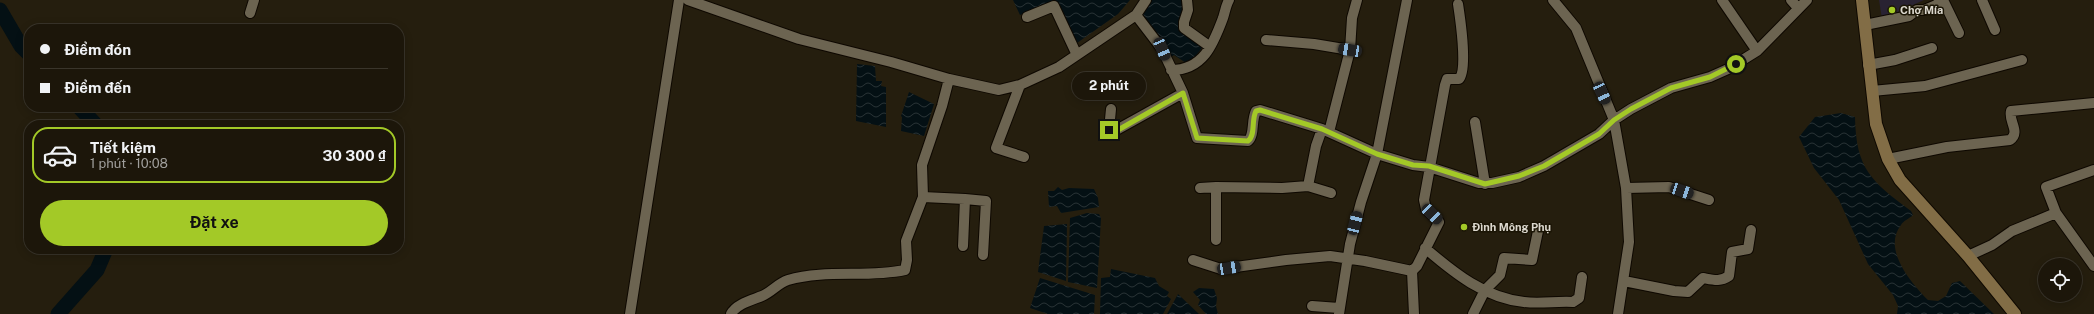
<!DOCTYPE html>
<html lang="vi">
<meta charset="utf-8">
<style>
body{margin:0;font-family:"Public Sans",sans-serif;background:#292318;color:#f1f3f6;height:100vh;display:flex;flex-direction:column;font-size:15px;white-space:nowrap}
*{box-sizing:border-box;margin:0}
p{font-size:13px;color:#a09f9c}
.icon{flex:none;width:22px;height:22px;fill:none;stroke:currentColor;stroke-width:2;stroke-linecap:round;stroke-linejoin:round}
.map{position:relative;flex:1;overflow:hidden}
.sheet{position:absolute;left:24px;top:120px;width:380px;height:134px;display:flex;flex-direction:column;background:#1c160a;border-radius:16px;box-shadow:0 2px 10px #0003,0 0 0 1px #3a352b}
.sheet>*{flex:none}
.hud{position:absolute;left:24px;top:24px;width:380px;height:88px;border-radius:16px;box-shadow:0 2px 10px #0003,0 0 0 1px #3a352b;display:grid;align-content:center;height:88px;padding:0 16px;background:#1c160a}
.fabs{position:absolute;left:2038px;top:258px;display:grid;gap:8px}
.fabs a{display:grid;place-items:center;width:44px;height:44px;border-radius:50%;background:#1c160a;box-shadow:0 2px 10px #0003,0 0 0 1px #3a352b;font-size:20px}
.end{position:absolute;width:18px;height:18px;margin:-9px;border:5px solid #a3c927;background:#111;box-shadow:0 0 0 2px #111}
.from{border-radius:50%}
.bubble{position:absolute;height:28px;border-radius:14px;background:#1c160a;box-shadow:0 2px 10px #0003,0 0 0 1px #3a352b;font-size:13px;font-weight:700;line-height:28px;text-align:center}
.car{position:absolute;width:12px;height:24px;margin:-12px -6px;border-radius:5px;box-shadow:0 0 3px 1px #0007;background:linear-gradient(#222 24%,#8ab4d8 0 40%,#222 0 76%,#8ab4d8 0 86%,#222 0)}
.hud b{display:flex;align-items:center;gap:14px;height:38px;font-size:15px}
.hud b+b{border-top:1px solid #3a352b}
.hud i{width:10px;height:10px;background:#f1f3f6}
ul{padding:7px 0 0;list-style:none}
li{display:flex;align-items:center;gap:12px;height:56px;margin:0 8px 6px;padding:0 8px;border:2px solid transparent;border-radius:16px}
li div{flex:1}
li b{display:block;font-size:15px}
li em{font-style:normal;font-weight:700}
li.current{border-color:#a3c927}
li>.icon{width:36px;height:36px;stroke-width:1.5}
.action{display:flex;gap:8px;margin-top:auto;padding:8px 16px}
.action a{flex:1;height:46px;border-radius:24px;background:#a3c927;color:#111;font-size:16px;font-weight:700;line-height:46px;text-align:center}
.map>svg:first-child{display:block}
</style>
<div class="map">
<svg width="2094" height="314" viewBox="0 0 2094 314">
<defs>
<pattern id="water-waves" width="16" height="10" patternUnits="userSpaceOnUse"><rect width="16" height="10" fill="#041014"/><path d="M0 5q4-4 8 0t8 0" fill="none" stroke="#283235"/></pattern>
</defs>
<rect width="100%" height="100%" fill="#251e0e"/>
<path fill="#292232" d="M1879,0h45l-42,19z"/>
<path fill="url(#water-waves)" d="M1013,0h117l-12,14 -41,29 -22,-42 -35,14z
M1149,0h36l-5,28 24,17 -12,16 -6,2 -12,-8 -3,2 -31,-44z
M857,64l18,2 1,15h6l-1,5 5,1v40l-30,-6z
M909,92l25,12 -10,32 -23,-5 1,-14 -1,-1z
M1841,113l14,4c1,52 16,64 56,94l2,4c-3,3 -10,6 -12,10 -19,24 10,58 27,75l10,1 8,-5 6,-13 8,-2 34,33h-97l1,-8 -5,-11 -25,-31 -29,-64 -25,-32 -15,-31 16,-20z
M1058,187l4,3 7,-2 25,1 4,9 1,9 -38,6 -4,-7 -8,1 -1,-16h6z
M1087,213l12,1 2,4 -4,70 -29,-6 2,-64z
M1067,224l-1,57 -28,-9 6,-46z
M1111,269l44,9 4,8 10,6 -2,4 4,3 -8,15h-63l1,-36 9,-1z
M1040,278l55,17 -1,19h-46l-18,-6z
M1199,288l15,1 3,9 -1,8 2,8h-12l-8,-9 2,-5 -7,-8z
M1178,294l1,1 20,19h-32z"/>
<g fill="none" stroke-linecap="round" stroke-linejoin="round">
<path stroke="#041014" stroke-width="15" d="M0,10l21,36 8,8
M79,107l17,18
M58,314l39,-44 9,-21"/>
<g stroke="#0e0800" stroke-width="12">
<path id="street" d="M688,0l111,39 92,23 58,17 50,11 21,-5 39,-18 77,-52 10,-15
M1187,0l1,10 -4,12v6l25,18
M1553,0l23,28 38,92 12,68 3,54 -11,72
M1722,0l35,51
M1791,0l7,8
M1943,0l16,33
M1982,0l13,30
M250,13l4,-13
M1136,15l26,34 21,44 14,45 51,3c7,-6 3,-21 8,-30l4,-1 62,19 55,25 36,11 16,2 50,16h13l27,-6 25,-11 55,-32 15,-14 17,-11 40,-21 39,-11 18,-8 29,-18 50,-51
M1027,17l27,-11 22,47
M1865,25l44,-9 8,-6h7l12,-5 6,-5
M1266,40l48,4 36,6
M1868,65l27,-5 37,-12
M1171,70c32,0 42,-25 52,-52 2,-6 3,-13 6,-18
M949,79l-7,27 -20,59 1,32 42,2 -2,47
M1020,85l-24,63 28,9
M1872,91l53,-5 97,-26
M1111,109l-2,21 2,3 72,-40
M1475,122l10,62
M1329,132l21,-82 2,-32 5,-18
M1888,159l59,-12 63,-7c11,-8 -2,-19 1,-29l83,-8
M2094,170l-48,17 10,26 38,53
M1308,186l23,7
M1200,188l16,-1
M1626,188l43,-1 40,13
M965,199l21,2 -3,54
M1216,240v-53l66,1 26,-2 8,-40 6,-17
M1425,248c29,25 60,50 99,54 16,2 33,-1 49,0l6,-4 3,-21
M1968,256l24,-11 20,-14 44,-18
M1193,260l28,9 65,-9 44,-4 35,5 47,10
M1624,281l50,10 14,1 15,-14c11,2 17,4 26,-2l3,-24 16,-3 3,-19
M1312,306l27,2
M630,314l49,-314
M731,314c5,-10 21,-14 31,-18 10,-4 16,-13 26,-16 38,-11 79,-2 117,-10l2,-10 -1,-19 17,-44
M1339,314l11,-70 11,-42 16,-48 30,-154
M1414,314l-2,-43 5,-5 22,-44 -13,-13 -2,-9 21,-115 2,-6h12c9,-9 1,-62 -1,-75
M1473,314l12,-24 15,-15 4,-17 28,2 6,-29"/>
</g>
<g stroke="#0e0800" stroke-width="14">
<path id="secondary" d="M1862,0l14,124 12,35 12,21 68,76 47,58"/>
</g>
<use href="#street" stroke="#6c6451" stroke-width="10"/>
<use href="#secondary" stroke="#826d46" stroke-width="12"/>
</g>
<g fill="none" stroke-linecap="round" stroke-linejoin="round">
<path stroke="#a3c927" stroke-width="5" d="M1109,130l2,4 72,-41 14,45 51,3c8,-6 3,-21 8,-30l4,-1 62,19 55,25 36,11 16,1 56,18 34,-8 25,-10 55,-32 15,-14 17,-11 40,-21 39,-11 26,-13"/>
</g>
<g fill="#a3c927" stroke="#1b1505" stroke-width="1.5">
<circle cx="1892" cy="10" r="4"/>
<circle cx="1464" cy="227" r="4"/>
</g>
<g text-anchor="middle" stroke-width="3" stroke-linejoin="round" paint-order="stroke">
<g font-size="11" font-weight="bold" fill="#dcd8ce" stroke="#1b1505" text-anchor="start">
<text x="1900" y="14">Chợ Mía</text>
<text x="1472" y="231">Đình Mông Phụ</text>
</g>
</g>
</svg>
<div class="fabs">
<a><svg class="icon" aria-label="locate" viewBox="0 0 24 24"><circle cx="12" cy="12" r="6"/><path d="M12 2v4M12 18v4M2 12h4M18 12h4"/></svg></a>
</div>
<i class="end from" style="left:1736px;top:64px"></i>
<i class="end" style="left:1109px;top:130px"></i>
<div class="bubble" style="left:1072px;top:72px;width:74px">2 phút</div>
<i class="car" style="left:1162px;top:49px;rotate:157deg"></i>
<i class="car" style="left:1350px;top:50px;rotate:279deg"></i>
<i class="car" style="left:1602px;top:93px;rotate:155deg"></i>
<i class="car" style="left:1682px;top:191px;rotate:109deg"></i>
<i class="car" style="left:1432px;top:214px;rotate:134deg"></i>
<i class="car" style="left:1355px;top:223px;rotate:14deg"></i>
<i class="car" style="left:1229px;top:268px;rotate:81deg"></i>
<div class="hud">
<b><i class="from"></i>Điểm đón</b>
<b><i></i>Điểm đến</b>
</div>
<section class="sheet">
<ul>
<li class="current"><svg class="icon" aria-label="car" viewBox="0 0 24 24"><path d="M5 17H2v-5l4-1 3-4h7l3 4 3 1v5h-3M9 17h6M6 11h13"/><circle cx="7" cy="17" r="2"/><circle cx="17" cy="17" r="2"/></svg><div><b>Tiết kiệm</b><p>1 phút · 10:08</p></div><em>30 300 ₫</em></li>
</ul>
<div class="action"><a>Đặt xe</a></div>
</section>
</div>
